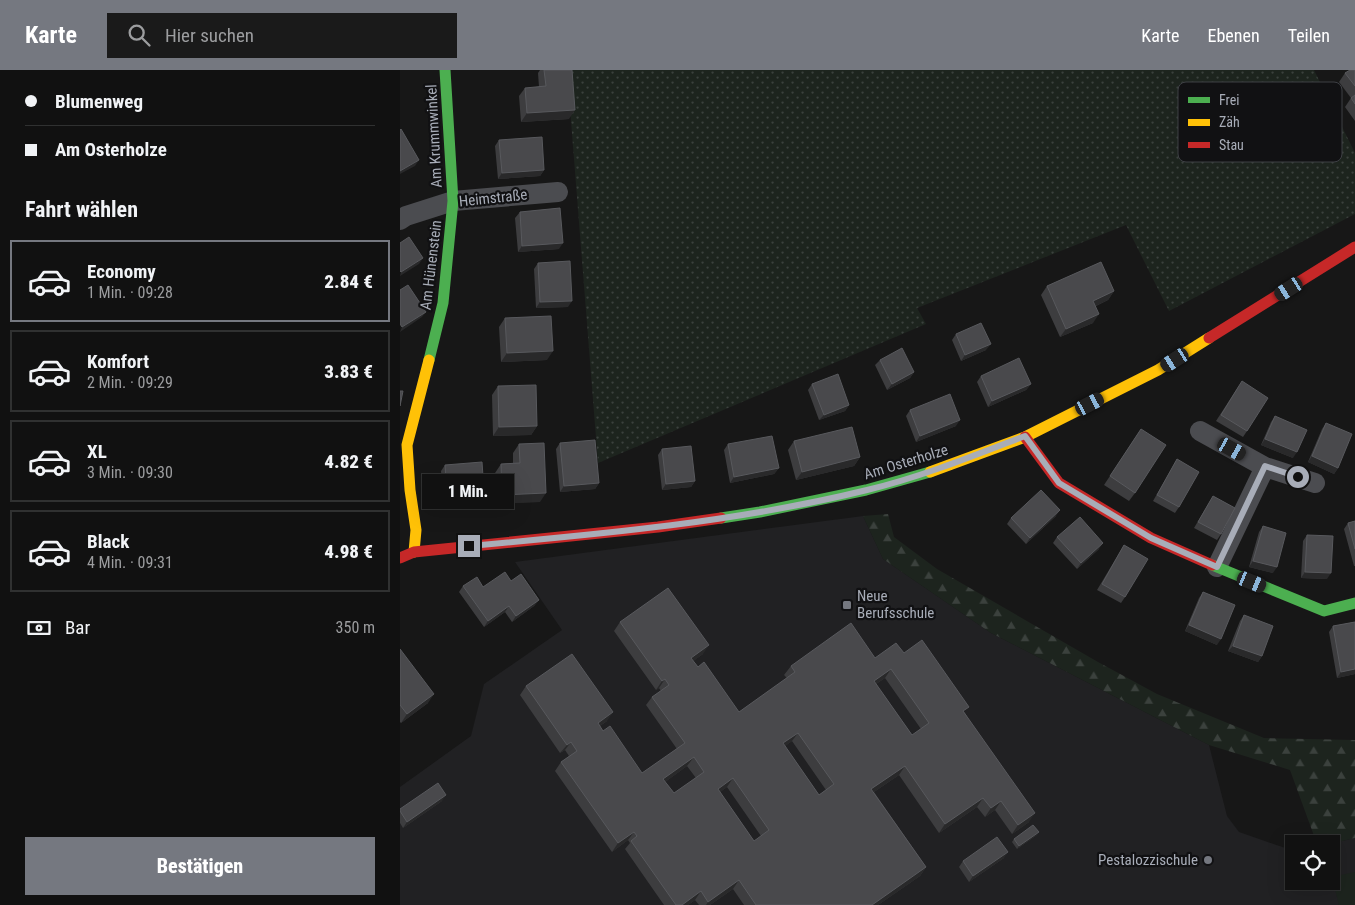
<!DOCTYPE html>
<html lang="de">
<meta charset="utf-8">
<style>
body{margin:0;font-family:"Roboto Condensed",sans-serif;background:#1a1a1a;color:#f1f3f6;height:100vh;display:flex;flex-direction:column;font-size:19px;white-space:nowrap}
*{box-sizing:border-box;margin:0}
p{font-size:16px;color:#9c9d9f}
.icon{flex:none;width:28px;height:28px;fill:none;stroke:currentColor;stroke-width:2;stroke-linecap:round;stroke-linejoin:round}
.map{position:relative;flex:1;overflow:hidden}
.panel{display:flex;flex-direction:column;background:#111;width:400px}
.panel>*{flex:none}
.banner{display:grid;align-content:center;height:110px;padding:0 25px;background:#111}
.controls{position:absolute;left:885px;top:765px;display:grid;gap:10px}
.controls a{display:grid;place-items:center;width:55px;height:55px;border-radius:0px;background:#111;box-shadow:0 5px 20px #0002,0 0 0 1px #303131;font-size:25px}
.end{position:absolute;width:22px;height:22px;margin:-11px;border:6px solid #a8adb8;background:#111;box-shadow:0 0 0 2px #111}
.from{border-radius:50%}
.bubble{position:absolute;height:35px;border-radius:0px;background:#111;box-shadow:0 5px 20px #0002,0 0 0 1px #303131;font-size:16px;font-weight:800;line-height:35px;text-align:center}
.car{position:absolute;width:15px;height:30px;margin:-15px -8px;border-radius:6px;box-shadow:0 0 4px 1px #0007;background:linear-gradient(#222 24%,#8ab4d8 0 40%,#222 0 76%,#8ab4d8 0 86%,#222 0)}
.banner b{display:flex;align-items:center;gap:18px;height:48px;font-size:19px}
.banner b+b{border-top:1px solid #303131}
.banner i{width:12px;height:12px;background:#f1f3f6}
ul{padding:0;list-style:none}
li{display:flex;align-items:center;gap:15px;height:82px;margin:0 10px 8px;padding:0 15px;border:2px solid #303131;border-radius:0px}
li div{flex:1}
li b{display:block;font-size:19px}
li em{font-style:normal;font-weight:800}
li.current{border-color:#757880}
li>.icon{width:45px;height:45px;stroke-width:1.5}
h2{padding:0 25px;font-size:22px;line-height:60px}
.pay{display:flex;align-items:center;gap:12px;height:55px;padding:0 25px;font-size:19px}
.pay p{margin-inline-start:auto}
.cta{display:flex;gap:10px;margin-top:auto;padding:10px 25px}
.cta a{flex:1;height:58px;border-radius:0px;background:#757880;color:#fff;font-size:20px;font-weight:800;line-height:58px;text-align:center}
header{display:flex;align-items:center;gap:30px;box-sizing:border-box;height:70px;padding:0 25px;background:#757880;color:#fff}
header strong{font-size:24px}
nav{display:flex;gap:28px;margin-inline-start:auto;font-size:18px}
.search{width:350px;height:45px;background:#1a1a1a;display:flex;align-items:center;gap:12px;box-sizing:border-box;padding:0 18px;border-radius:0px;color:#9c9d9f;font-size:19px}
main{display:flex;flex:1;min-height:0}
.map>svg:first-child{display:block}
</style>
<header>
<strong>Karte</strong>
<div class="search"><svg class="icon" aria-label="search" viewBox="0 0 24 24"><circle cx="10" cy="10" r="6"/><path d="M15 15l6 6"/></svg>Hier suchen</div>
<nav><a>Karte</a><a>Ebenen</a><a>Teilen</a></nav>
</header>
<main>
<section class="panel">
<div class="banner">
<b><i class="from"></i>Blumenweg</b>
<b><i></i>Am Osterholze</b>
</div>
<h2>Fahrt wählen</h2>
<ul>
<li class="current"><svg class="icon" aria-label="car" viewBox="0 0 24 24"><path d="M5 17H2v-5l4-1 3-4h7l3 4 3 1v5h-3M9 17h6M6 11h13"/><circle cx="7" cy="17" r="2"/><circle cx="17" cy="17" r="2"/></svg><div><b>Economy</b><p>1 Min. · 09:28</p></div><em>2.84 €</em></li>
<li><svg class="icon" aria-label="car" viewBox="0 0 24 24"><path d="M5 17H2v-5l4-1 3-4h7l3 4 3 1v5h-3M9 17h6M6 11h13"/><circle cx="7" cy="17" r="2"/><circle cx="17" cy="17" r="2"/></svg><div><b>Komfort</b><p>2 Min. · 09:29</p></div><em>3.83 €</em></li>
<li><svg class="icon" aria-label="car" viewBox="0 0 24 24"><path d="M5 17H2v-5l4-1 3-4h7l3 4 3 1v5h-3M9 17h6M6 11h13"/><circle cx="7" cy="17" r="2"/><circle cx="17" cy="17" r="2"/></svg><div><b>XL</b><p>3 Min. · 09:30</p></div><em>4.82 €</em></li>
<li><svg class="icon" aria-label="car" viewBox="0 0 24 24"><path d="M5 17H2v-5l4-1 3-4h7l3 4 3 1v5h-3M9 17h6M6 11h13"/><circle cx="7" cy="17" r="2"/><circle cx="17" cy="17" r="2"/></svg><div><b>Black</b><p>4 Min. · 09:31</p></div><em>4.98 €</em></li>
</ul>
<div class="pay"><svg class="icon" aria-label="cash" viewBox="0 0 24 24"><path d="M3 7h18v10H3z"/><circle cx="12" cy="12" r="2"/></svg>Bar<p>350 m</p></div>
<div class="cta"><a>Bestätigen</a></div>
</section>
<div class="map">
<svg width="955" height="835" viewBox="0 0 955 835">
<defs>
<pattern id="grass-dots" width="8" height="8" patternUnits="userSpaceOnUse" patternTransform="scale(1.25)"><rect width="8" height="8" fill="#1d241e"/><path d="M2 2h.1M6 6h.1" fill="none" stroke="#3b413d" stroke-width="1.8" stroke-linecap="round"/></pattern>
<pattern id="forest-firs" width="22" height="20" patternUnits="userSpaceOnUse" patternTransform="scale(1.25)"><rect width="22" height="20" fill="#1d241e"/><path d="M5 1l3.5 6h-7zM16 11l3.5 6h-7z" fill="#3b413d"/></pattern>
</defs>
<rect width="100%" height="100%" fill="#171717"/>
<path fill="#212123" d="M463,446l20,43 108,74 218,112 18,71 12,16 55,19v30h37v-37h-2l26,-6v67h-955v-118l71,-51 13,-52 78,-54 -47,-68z"/>
<path fill="url(#grass-dots)" d="M167,0h747l41,83v61l-186,97 -43,-86 -209,83 9,16 -328,139z"/>
<path fill="url(#forest-firs)" d="M488,444l6,23 43,32 161,93 59,32 107,44 91,2v98l-26,6h-12l-27,-74 -81,-25 -218,-112 -108,-74 -20,-43z"/>
<path fill="#1d241e" d="M955,802v33h-16l-7,-28z"/>
<g fill="none" stroke-linecap="round" stroke-linejoin="round">
<path stroke="#4b4c50" stroke-width="20" d="M0,150l6,-4 47,-15 105,-9
M800,361l65,36 50,16
M817,497l48,-100"/>
<path stroke="#4caf50" stroke-width="11" d="M29,290l14,-57 10,-102 -8,-131
M321,448l39,-6 106,-22 64,-18
M812,495l112,46 31,-8"/>
<path stroke="#ffc107" stroke-width="11" d="M530,402l95,-35 133,-67 51,-32
M14,482l2,-22 -6,-40 -3,-45 22,-85"/>
<path stroke="#c62828" stroke-width="11" d="M809,268l146,-91
M625,367l34,46 92,55 61,27
M0,488l14,-6 244,-25 63,-9"/>
</g>
<path fill="#3d3d3f" fill-rule="evenodd" d="M140,0h32l-3,49 -48,3 -2,-26 6,-8 14,-1 -1,-14z
M955,0v51l-10,-14 6,-9 -12,-16 6,-9z
M99,70l45,30 -4,6 -42,3 -3,-33z
M120,142l39,37 -41,3 -3,-34z
M138,193l30,44 -32,1 -2,-39z
M647,216l67,5 -6,9 -12,6 -3,17 -33,14 -19,-42z
M105,248l42,42 -46,2 -2,-35z
M556,264l30,16 -25,11 -9,-21z
M480,290l34,12 -4,6 -23,12 -12,-25z
M581,306l50,8 -5,6 -38,17 -11,-25z
M412,314l37,21 -4,6 -26,9 -11,-30z
M98,316l39,40 -6,9 -38,1 -1,-41z
M838,317l9,44 -4,6 -27,-16z
M510,340l46,16 -40,16 -10,-26z
M875,346l18,42 -32,-13 10,-23z
M926,353l12,45 -4,6 -26,-12 14,-33z
M741,359l-6,64 -6,8 -25,-16z
M394,371l66,16 -6,9 -58,14 -8,-30z
M160,373l39,40 -4,6 -35,3 -4,-43z
M119,374l21,58 -44,1 -1,-30 6,-9 12,-1v-10z
M328,374l51,24 -5,6 -44,9 -6,-33z
M262,379l33,32 -4,6 -29,3 -4,-35z
M777,389l2,48 -4,6 -22,-12z
M45,395l39,26 -4,6 -37,3 -2,-29z
M813,426l8,38 -4,6 -23,-12z
M656,446l-30,28 -19,-20 4,-6z
M955,451v45h-1l-10,-37 4,-6z
M863,456l10,47 -24,-6 10,-35z
M907,465l20,44 -26,-1 2,-37z
M657,467l42,12 -22,20 -24,-26z
M724,475l1,52 -4,6 -24,-13z
M111,511l28,19 -5,6 -22,16 -7,-10 -21,15 -25,-35 4,-6 20,1z
M803,522l14,53 -32,-14 14,-33z
M844,545l18,41 -4,6 -30,-11 12,-30z
M220,552l83,32 -10,7 5,6 41,45 48,-34 -3,-3 7,-9 84,-8 29,-5 61,60 64,109 -17,12 -17,-24 -10,7 -8,-10 -38,26 -40,-58 -25,17 52,75 -6,9 -42,29h-134l-11,-16 -23,16h-11l-4,-5 -7,5h-24l-39,-56 5,-6 -2,-3 -16,12 -57,-81 6,-9 8,-6 -4,-6 -5,3 -40,-58 6,-9 81,35 -7,5 3,5 39,42 35,-24 -31,-44 6,-8 9,-6 -2,-3 -3,2 -42,-59zM485,608l36,51 -9,6 -36,-51zM392,671l34,49 -7,5 -34,-49zM287,696l9,12 -22,15 -9,-11zM327,717l34,49 -7,5 -34,-49z
M955,552v52l-18,4 -8,-46 4,-6z
M0,579l28,54 -27,20 -1,-1z
M42,731l-39,27 -3,-5v-14z
M637,765l-20,14 -5,-7 2,-3z
M604,788l-35,24 -10,-15 4,-6z"/>
<path fill="#29292a" d="M175,40l-6,9 -48,3 6,-9z
M19,90l-4,6 -15,8v-3z
M144,100l-4,6 -42,3 4,-6z
M163,173l-4,6 -41,3 4,-6z
M23,188l-4,6 -19,12 1,-4z
M714,221l-6,9 -21,10 6,-9z
M172,231l-4,6 -32,1 4,-6z
M26,242l-4,5 -22,15 2,-5z
M699,244l-6,9 -33,14 6,-8z
M591,274l-5,6 -25,11 4,-6z
M153,281l-6,9 -46,2 6,-9z
M514,302l-4,6 -23,12 5,-6z
M631,314l-5,6 -38,17 4,-6z
M449,335l-4,6 -26,9 5,-5z
M560,350l-4,6 -40,16 4,-6z
M137,356l-6,9 -38,1 6,-9z
M865,369l32,13 -4,6 -32,-13z
M912,386l26,12 -4,6 -26,-12z
M460,387l-6,9 -58,14 6,-8z
M379,398l-5,6 -44,9 4,-6z
M295,411l-4,6 -29,3 4,-6z
M199,413l-4,6 -35,3 4,-6z
M84,421l-4,6 -37,3 4,-6z
M146,423l-6,9 -44,1 6,-8z
M660,440l-4,6 -30,28 4,-6z
M703,473l-4,6 -22,20 4,-6z
M853,491l24,6 -4,6 -24,-6z
M905,502l26,1 -4,6 -26,-1z
M139,530l-5,6 -22,16 4,-6z
M109,536l-4,6 -21,15 4,-6z
M789,555l32,14 -4,6 -32,-14z
M309,575l-6,9 -18,13 6,-9z
M833,576l29,10 -4,6 -30,-11z
M491,599l-6,9 -17,11 6,-8z
M955,599v5l-18,4 4,-6z
M265,609l-6,9 -3,2 6,-9z
M34,624l-6,9 -27,20 6,-9z
M213,642l-6,9 -16,11 7,-9z
M398,663l-6,8 -15,11 6,-9z
M171,672l-6,8 -5,3 7,-8z
M294,687l-7,9 -30,22 6,-9z
M505,696l-6,9 -34,23 6,-9z
M333,708l-6,9 -15,11 6,-9z
M46,725l-4,6 -39,27 4,-6z
M583,728l-6,9 -38,26 6,-9z
M601,731l-6,9 -10,7 6,-9z
M635,743l-6,9 -17,12 6,-9z
M234,762l-6,8 -16,12 6,-9z
M639,762l-2,3 -20,14 2,-3z
M608,782l-4,6 -35,24 4,-6z
M526,797l-6,9 -42,29h-6z
M339,810l-6,9 -23,16h-4l2,-3z
M301,821l-6,9 -7,5h-6z"/>
<path fill="#49494c" stroke="#58595d" fill-rule="evenodd" d="M144,0h28l3,40 -48,3 -2,-25 21,-2z
M950,0h5v16l-10,-13z
M955,25v9l-4,-6z
M1,59l18,31 -19,11v-41z
M142,67l2,33 -42,3 -3,-33z
M160,138l3,35 -41,3 -2,-34z
M9,167l14,21 -22,14 -1,-1v-28z
M170,191l2,40 -32,1 -2,-39z
M701,192l13,29 -21,10 6,13 -33,15 -19,-43z
M8,215l18,27 -24,15 -2,-3v-34z
M151,246l2,35 -46,2 -2,-35z
M581,253l10,21 -26,11 -9,-21z
M502,278l12,24 -22,12 -12,-24z
M619,288l12,26 -39,17 -11,-25z
M438,304l11,31 -25,10 -12,-31z
M842,311l26,17 -21,33 -26,-16z
M136,315l1,41 -38,1 -1,-41z
M0,321h3l-3,15z
M550,324l10,26 -40,16 -10,-26z
M875,346l32,14 -10,22 -32,-13z
M926,353l26,11 -14,34 -26,-12z
M452,357l8,30 -58,15 -8,-31z
M741,359l25,16 -31,48 -25,-17z
M372,366l7,32 -45,9 -6,-33z
M195,370l4,43 -35,3 -4,-43z
M144,373l2,50 -44,2 -1,-31 19,-1 -1,-19z
M291,376l4,35 -29,3 -4,-35z
M777,389l22,13 -20,35 -22,-12z
M82,392l2,29 -37,3 -2,-29z
M641,420l19,20 -30,28 -19,-20z
M813,426l22,12 -14,26 -23,-12z
M680,447l23,26 -22,20 -24,-26z
M955,451v28l-7,-26z
M863,456l23,7 -9,34 -24,-6z
M907,465l26,1 -2,37 -26,-1z
M724,475l24,14 -23,38 -23,-13z
M105,502l6,9 10,-7 18,26 -23,16 -7,-10 -21,15 -25,-35 14,-9 6,10z
M268,518l41,57 -18,13 7,9 6,-5 35,50 56,-40 -4,-6 60,-43 24,35 21,-15 8,10 18,-13 47,67 -6,4 72,102 -17,12 -17,-24 -10,7 -8,-10 -38,26 -40,-58 -34,23 55,78 -54,38h-116l-17,-25 -31,22 -7,-11 -19,14h-6l-45,-64 6,-5 -3,-4 -16,11 -57,-81 16,-11 -6,-9 -4,3 -41,-59 46,-32 41,58 -15,11 5,8 7,-5 32,47 43,-30 -33,-46 17,-12 -4,-6 -3,2 -42,-59zM491,599l38,54 -17,12 -38,-54zM398,663l36,51 -15,11 -36,-52zM294,687l10,15 -30,21 -11,-14zM333,708l36,52 -15,11 -36,-52z
M803,522l32,13 -14,34 -32,-14z
M844,545l29,11 -11,30 -29,-10z
M955,552v47l-14,3 -8,-46z
M0,579l34,45 -27,20 -7,-9z
M38,713l8,12 -39,27 -7,-11v-2z
M633,755l6,7 -20,14 -5,-7z
M597,767l11,15 -35,24 -10,-15z"/>
<g fill="none" stroke-linecap="round" stroke-linejoin="round">
<path stroke="#a8adb8" stroke-width="6" d="M69,476c133,-12 268,-24 398,-56 54,-13 106,-34 158,-54l34,47 92,55 66,29 48,-101 33,11"/>
</g>
<g fill="#757880" stroke="#111113" stroke-width="2">
<rect x="442" y="530" width="10" height="10" rx="2.5"/>
<circle cx="808" cy="790" r="5"/>
</g>
<g text-anchor="middle" stroke-width="4.5" stroke-linejoin="round" paint-order="stroke">
<g font-size="15" fill="#a8adb8" stroke="#111113">
<text transform="translate(34 66) rotate(-93)" y="5">Am Krummwinkel</text>
<text transform="translate(93 128) rotate(-6)" y="5">Heimstraße</text>
<text transform="translate(31 195) rotate(-83)" y="5">Am Hünenstein</text>
<text transform="translate(506 392) rotate(-17)" y="5">Am Osterholze</text>
</g>
<g font-size="15" fill="#a8adb8" stroke="#111113" text-anchor="start">
<text x="457" y="531">Neue<tspan x="457" dy="17">Berufsschule</tspan></text>
<text x="798" y="795" text-anchor="end">Pestalozzischule</text>
</g>
</g>
<rect x="778" y="12" width="164" height="80" rx="8" fill="#111113" stroke="#3e4045" stroke-width="1"/>
<rect x="788" y="27" width="22" height="6" fill="#4caf50"/>
<rect x="788" y="49" width="22" height="7" fill="#ffc107"/>
<rect x="788" y="72" width="22" height="6" fill="#c62828"/>
<g font-size="14" fill="#a8adb8">
<text x="819" y="35">Frei</text>
<text x="819" y="57">Zäh</text>
<text x="819" y="80">Stau</text>
</g>
</svg>
<div class="controls">
<a><svg class="icon" aria-label="locate" viewBox="0 0 24 24"><circle cx="12" cy="12" r="6"/><path d="M12 2v4M12 18v4M2 12h4M18 12h4"/></svg></a>
</div>
<i class="end from" style="left:898px;top:407px"></i>
<i class="end" style="left:69px;top:476px"></i>
<div class="bubble" style="left:22px;top:404px;width:92px">1 Min.</div>
<i class="car" style="left:889px;top:219px;rotate:238deg"></i>
<i class="car" style="left:775px;top:290px;rotate:238deg"></i>
<i class="car" style="left:690px;top:334px;rotate:63deg"></i>
<i class="car" style="left:832px;top:379px;rotate:119deg"></i>
<i class="car" style="left:852px;top:512px;rotate:112deg"></i>
</div>
</main>
